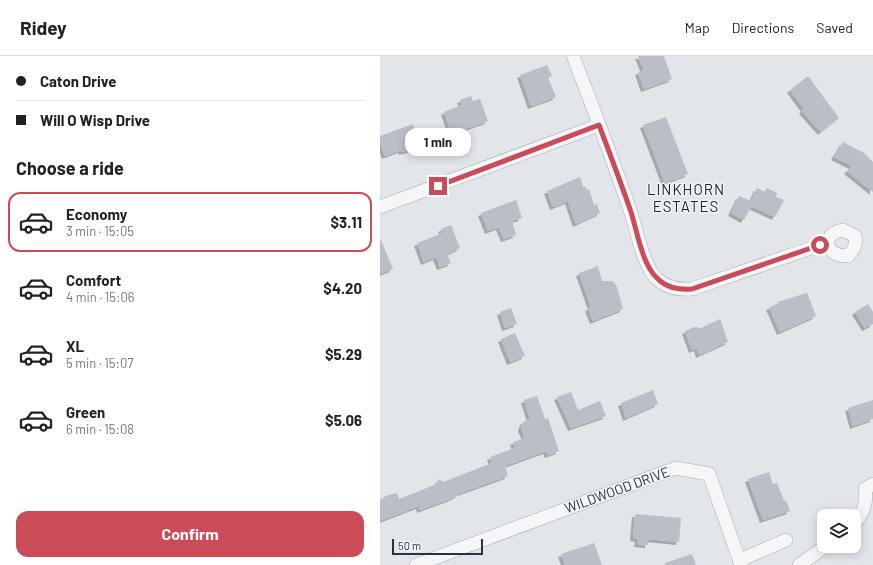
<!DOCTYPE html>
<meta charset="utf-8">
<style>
body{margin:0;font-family:Barlow,sans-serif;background:#f6f6f6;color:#222;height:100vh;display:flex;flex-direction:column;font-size:15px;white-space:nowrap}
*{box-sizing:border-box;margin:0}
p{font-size:13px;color:#767676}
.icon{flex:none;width:22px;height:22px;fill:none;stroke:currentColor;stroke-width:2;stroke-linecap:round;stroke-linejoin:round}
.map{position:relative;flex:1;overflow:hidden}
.panel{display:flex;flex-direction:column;background:#fff;width:380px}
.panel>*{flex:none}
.banner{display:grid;align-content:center;height:88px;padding:0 16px;background:#fff}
.buttons{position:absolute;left:437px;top:453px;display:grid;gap:8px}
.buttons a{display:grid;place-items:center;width:44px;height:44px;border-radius:8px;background:#fff;box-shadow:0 2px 10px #0003;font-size:20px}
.scale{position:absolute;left:12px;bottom:10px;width:91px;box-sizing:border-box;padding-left:4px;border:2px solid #2a3242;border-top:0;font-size:11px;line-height:14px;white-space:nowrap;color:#2a3242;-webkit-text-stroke:3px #f2f4f7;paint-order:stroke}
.end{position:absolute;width:18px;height:18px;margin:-9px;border:5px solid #cb4b59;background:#fff;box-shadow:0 0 0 2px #fff}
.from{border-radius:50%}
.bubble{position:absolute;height:28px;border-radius:12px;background:#fff;box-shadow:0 2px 10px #0003;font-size:13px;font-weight:700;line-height:28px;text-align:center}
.banner b{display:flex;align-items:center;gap:14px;height:38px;font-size:15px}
.banner b+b{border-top:1px solid #e0e0e0}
.banner i{width:10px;height:10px;background:#222}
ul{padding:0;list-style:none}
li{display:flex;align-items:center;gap:12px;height:60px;margin:0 8px 6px;padding:0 8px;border:2px solid transparent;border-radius:12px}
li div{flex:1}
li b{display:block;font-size:15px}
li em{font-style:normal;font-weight:700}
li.current{border-color:#cb4b59}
li>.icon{width:36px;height:36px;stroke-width:1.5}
h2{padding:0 16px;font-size:18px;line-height:48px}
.button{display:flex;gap:8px;margin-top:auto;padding:8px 16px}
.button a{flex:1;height:46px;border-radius:12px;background:#cb4b59;color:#fff;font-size:16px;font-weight:700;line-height:46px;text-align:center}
header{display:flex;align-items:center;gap:24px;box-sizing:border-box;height:56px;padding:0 20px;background:#fff;border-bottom:1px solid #e0e0e0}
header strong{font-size:19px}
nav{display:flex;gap:22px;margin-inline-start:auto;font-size:14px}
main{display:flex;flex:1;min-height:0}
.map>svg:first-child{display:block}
</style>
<header>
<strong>Ridey</strong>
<nav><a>Map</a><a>Directions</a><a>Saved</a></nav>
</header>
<main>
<section class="panel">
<div class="banner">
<b><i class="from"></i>Caton Drive</b>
<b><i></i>Will O Wisp Drive</b>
</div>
<h2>Choose a ride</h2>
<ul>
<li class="current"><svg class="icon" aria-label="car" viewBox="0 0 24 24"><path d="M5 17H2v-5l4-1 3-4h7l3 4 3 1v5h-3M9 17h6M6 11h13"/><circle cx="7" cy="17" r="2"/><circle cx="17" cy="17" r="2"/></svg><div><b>Economy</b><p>3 min · 15:05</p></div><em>$3.11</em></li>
<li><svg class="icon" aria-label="car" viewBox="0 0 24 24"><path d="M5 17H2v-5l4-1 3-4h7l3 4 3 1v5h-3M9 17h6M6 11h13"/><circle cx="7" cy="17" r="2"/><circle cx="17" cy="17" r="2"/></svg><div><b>Comfort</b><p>4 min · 15:06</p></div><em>$4.20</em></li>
<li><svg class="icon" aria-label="car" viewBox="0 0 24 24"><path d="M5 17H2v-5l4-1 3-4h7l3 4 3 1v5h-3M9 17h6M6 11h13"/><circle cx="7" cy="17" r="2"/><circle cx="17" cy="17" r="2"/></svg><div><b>XL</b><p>5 min · 15:07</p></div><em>$5.29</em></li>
<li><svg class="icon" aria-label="car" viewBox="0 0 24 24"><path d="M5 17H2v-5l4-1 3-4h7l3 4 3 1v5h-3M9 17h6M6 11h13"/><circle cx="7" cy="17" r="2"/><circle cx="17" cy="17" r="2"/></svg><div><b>Green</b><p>6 min · 15:08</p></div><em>$5.06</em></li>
</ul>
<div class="button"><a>Confirm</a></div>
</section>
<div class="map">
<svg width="493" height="509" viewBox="0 0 493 509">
<defs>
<filter id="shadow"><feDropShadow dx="-3" dy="3" stdDeviation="0" flood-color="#0004"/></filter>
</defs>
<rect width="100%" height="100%" fill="#e2e5ea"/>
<path fill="#b9bec7" filter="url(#shadow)" d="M258,0h26l8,23 -28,10 -6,-17 6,-2z
M167,9l5,11 -4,2 8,19 -25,9 -11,-31z
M428,20l31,42 -18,14 -19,-21 2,-2 -14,-19z
M91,40l2,5 7,-2 8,22 -36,13 -8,-22 18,-7 -2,-5z
M286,61l22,57 -23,9 -22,-58z
M33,68l8,23 -19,5 -1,-2 -16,6 -5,-14v-6z
M463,86l21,11 9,9v30l-26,-21 5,-5 -18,-9z
M200,121l3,10 2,-1 2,4 2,-1 5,16 3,-1 3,9 -24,11 -8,-23 -15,6 -6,-16z
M377,132l8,4 2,-4 10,5 -1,4 8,3 -9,17 -24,-11 -7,14 -13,-7 8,-17 12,5z
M136,144l6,18 -10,3 4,14 -12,4 -5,-12 -11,4 -7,-18z
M71,169l9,23 -13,6 4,9 -11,4 -4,-10 -12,5 -7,-19 26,-10 -2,-4z
M0,182l13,31 -13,5z
M218,210l4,15h11l4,6 6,22 -30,12 -5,-13 3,-1 -12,-34z
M427,237l9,23 -36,16 -11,-25 9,-3 -1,-2z
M488,248l5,8v12l-8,4 -10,-16z
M131,252l6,16 -12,4 -5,-16z
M340,263l8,23 -29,13 -2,-7 -5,2 -7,-19 9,-4 7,1z
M135,277l10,23 -15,6 -9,-23z
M273,334l5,14 -32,14 -5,-15z
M191,336l7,18 22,-9 6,15 -35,12 -14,-31z
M157,340l8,23 3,-1 11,33 -11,4 -2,-4 -41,15 3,10 -50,18v1l-8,4 -30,11 -1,-4 -39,15v-21l6,-4 11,-3 2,6 38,-15 2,-5 4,3 49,-19 -2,-6 25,-9 -2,-6 12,-4 -4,-10 2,-6 7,-3 -6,-19z
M493,344v19l-20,7 -5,-18z
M389,416l4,12 4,-1 7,18 2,-1 4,11 -27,9 -15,-41z
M255,458l46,4 -2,24 -31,-3v6l-11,-1 1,-5 -5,-1z
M214,487l8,22h-37l-4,-11z
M312,498l4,11h-30l-1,-2z"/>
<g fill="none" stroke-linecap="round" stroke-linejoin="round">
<g stroke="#a7acb4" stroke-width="14">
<path id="minor" d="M193,0c20,51 39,102 57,154 7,20 12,53 26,68 10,10 22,12 36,11l128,-44h7
M0,151l219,-82
M463,174l12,6c2,9 -1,13 -7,20 -10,0 -15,-2 -21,-11 2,-10 6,-13 16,-15z
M474,469c8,-11 14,-22 11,-36l8,-5
M360,504l46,-20
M36,509l260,-97 33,6 32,91
M419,509l27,-19"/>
</g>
<use href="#minor" stroke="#f5f6f8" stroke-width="13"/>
</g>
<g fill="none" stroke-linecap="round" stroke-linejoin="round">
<path stroke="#cb4b59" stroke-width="5" d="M58,130l161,-61c11,29 22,58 32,87 6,19 11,51 25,65 10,11 22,13 36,12l128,-44"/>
</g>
<g text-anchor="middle" stroke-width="3" stroke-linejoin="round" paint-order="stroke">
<g font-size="14" fill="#2a3242" stroke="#f2f4f7">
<text transform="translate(237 434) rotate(-20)" y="5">WILDWOOD DRIVE</text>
</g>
<g font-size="15" letter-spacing="1" fill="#1c2333" stroke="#f2f4f7">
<text x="306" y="139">LINKHORN<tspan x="306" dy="17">ESTATES</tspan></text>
</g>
</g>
</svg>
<div class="buttons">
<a><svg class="icon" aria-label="layers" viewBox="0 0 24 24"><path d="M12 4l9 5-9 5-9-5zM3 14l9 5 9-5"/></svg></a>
</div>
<div class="scale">50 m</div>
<i class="end from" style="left:440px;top:189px"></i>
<i class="end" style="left:58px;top:130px"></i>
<div class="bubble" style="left:25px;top:72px;width:66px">1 min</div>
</div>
</main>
